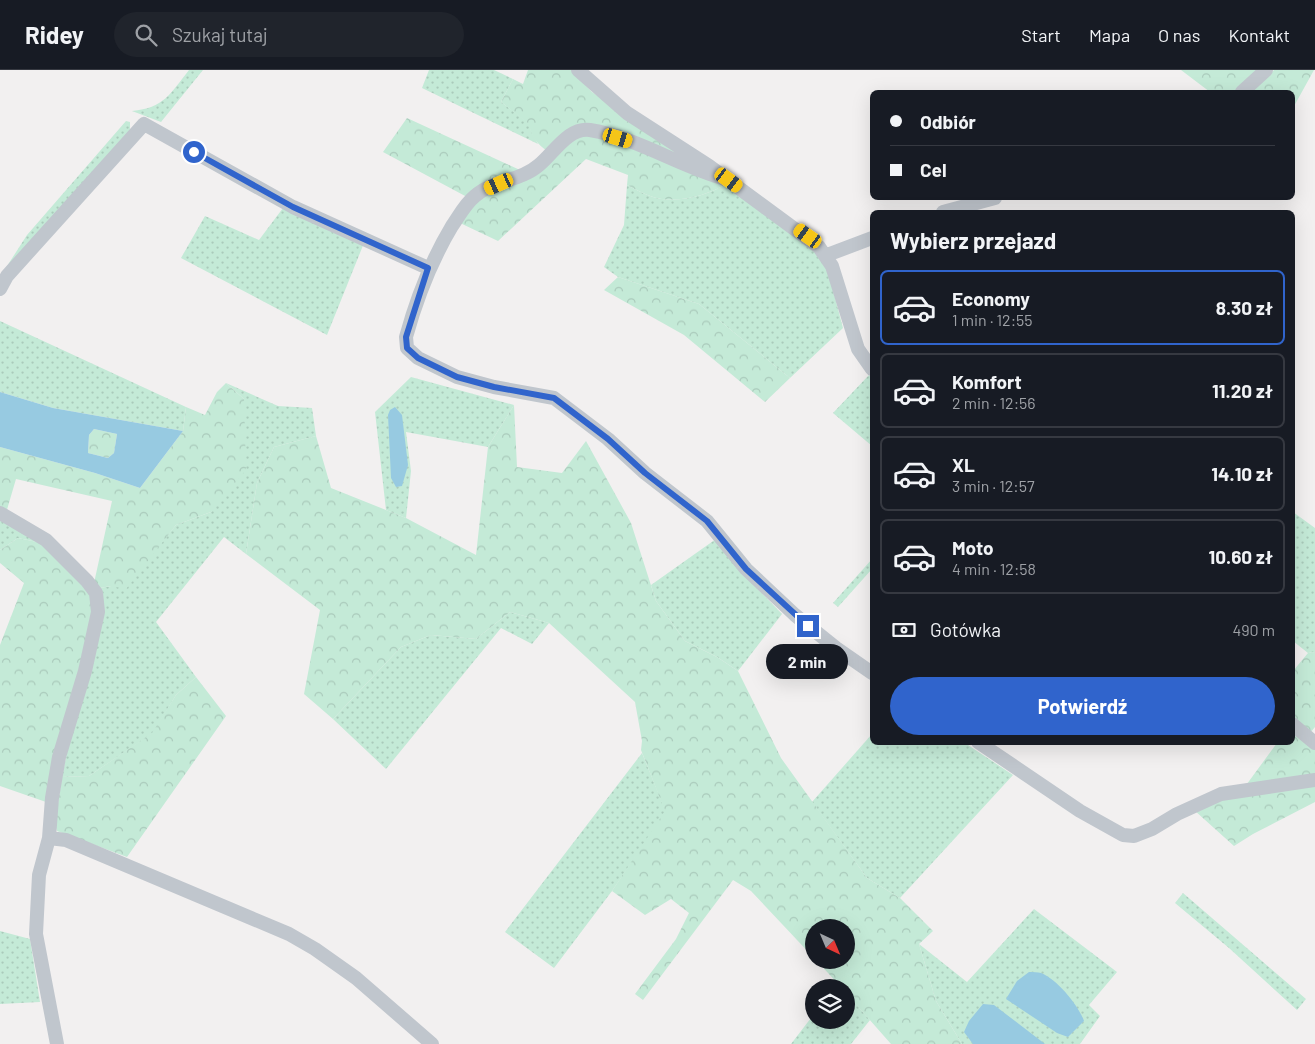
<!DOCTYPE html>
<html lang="pl">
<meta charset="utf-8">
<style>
body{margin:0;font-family:Barlow,sans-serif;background:#20242c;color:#f1f3f6;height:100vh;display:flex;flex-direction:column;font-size:19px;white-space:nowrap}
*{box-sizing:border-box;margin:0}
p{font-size:16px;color:#9ea1a6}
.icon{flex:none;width:28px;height:28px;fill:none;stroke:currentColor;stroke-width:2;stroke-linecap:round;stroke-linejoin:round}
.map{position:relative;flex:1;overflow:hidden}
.panel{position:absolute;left:870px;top:140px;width:425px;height:535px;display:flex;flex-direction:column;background:#171b24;border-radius:8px;box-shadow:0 5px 20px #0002}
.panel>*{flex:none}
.hud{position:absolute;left:870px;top:20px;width:425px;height:110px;border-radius:8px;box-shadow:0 5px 20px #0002;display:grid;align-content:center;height:110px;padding:0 20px;background:#171b24}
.needle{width:32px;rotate:136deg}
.controls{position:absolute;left:805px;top:849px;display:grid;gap:10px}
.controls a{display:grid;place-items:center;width:50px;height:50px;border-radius:50%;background:#171b24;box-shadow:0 5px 20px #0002;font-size:25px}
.end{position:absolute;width:22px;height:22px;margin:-11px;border:6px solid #3064cc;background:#fff;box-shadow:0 0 0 2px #fff}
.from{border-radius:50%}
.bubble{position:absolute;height:35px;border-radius:18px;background:#171b24;box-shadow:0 5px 20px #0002;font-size:16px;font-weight:700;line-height:35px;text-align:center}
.car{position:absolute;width:15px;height:30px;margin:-15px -8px;border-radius:6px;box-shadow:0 0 4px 1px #0007;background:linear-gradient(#f5c518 24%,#345 0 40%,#f5c518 0 76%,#345 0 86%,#f5c518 0)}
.hud b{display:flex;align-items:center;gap:18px;height:48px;font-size:19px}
.hud b+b{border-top:1px solid #363941}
.hud i{width:12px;height:12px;background:#f1f3f6}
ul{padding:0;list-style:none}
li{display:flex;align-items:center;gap:15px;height:75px;margin:0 10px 8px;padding:0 10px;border:2px solid #363941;border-radius:8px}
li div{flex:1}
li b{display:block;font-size:19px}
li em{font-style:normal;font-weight:700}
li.current{border-color:#3064cc}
li>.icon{width:45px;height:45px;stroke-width:1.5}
h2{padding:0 20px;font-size:22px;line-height:60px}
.pay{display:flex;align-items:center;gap:12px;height:55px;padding:0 20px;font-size:19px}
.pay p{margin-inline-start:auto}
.cta{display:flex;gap:10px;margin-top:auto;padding:10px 20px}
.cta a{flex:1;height:58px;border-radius:30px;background:#3064cc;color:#fff;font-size:20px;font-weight:700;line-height:58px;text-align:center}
header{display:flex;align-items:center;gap:30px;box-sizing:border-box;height:70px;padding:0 25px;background:#171b24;border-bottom:1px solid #363941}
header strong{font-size:24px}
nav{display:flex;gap:28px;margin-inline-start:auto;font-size:18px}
.search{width:350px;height:45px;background:#20242c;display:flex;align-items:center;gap:12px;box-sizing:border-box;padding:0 18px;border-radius:28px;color:#9ea1a6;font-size:19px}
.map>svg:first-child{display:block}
</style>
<header>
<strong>Ridey</strong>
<div class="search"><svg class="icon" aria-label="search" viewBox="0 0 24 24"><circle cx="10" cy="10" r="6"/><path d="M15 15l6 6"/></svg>Szukaj tutaj</div>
<nav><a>Start</a><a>Mapa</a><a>O nas</a><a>Kontakt</a></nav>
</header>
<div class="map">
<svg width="1315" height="974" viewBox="0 0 1315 974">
<defs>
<pattern id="grass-dots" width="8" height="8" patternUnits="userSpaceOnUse" patternTransform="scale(1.25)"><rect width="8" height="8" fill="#c4ead7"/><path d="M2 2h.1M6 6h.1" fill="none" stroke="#aacabb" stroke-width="1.8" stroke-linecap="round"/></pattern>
<pattern id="forest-crowns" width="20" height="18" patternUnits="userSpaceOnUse" patternTransform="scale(1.25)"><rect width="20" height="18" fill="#c4ead7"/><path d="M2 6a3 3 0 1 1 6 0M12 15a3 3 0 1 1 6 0" fill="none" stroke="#aacabb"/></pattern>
</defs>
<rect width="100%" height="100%" fill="#f2f0f0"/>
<path fill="url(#grass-dots)" d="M189,0h14l-42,52 -29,-11c32,-3 38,-17 57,-41z
M429,0h65l19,9 -12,23 29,22 1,7 7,13 -116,-56z
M126,51l4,1v12l-130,143 27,-42z
M726,114l95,71 7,16 15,57 -53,50 -91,-74 -81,-27 -14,-10 20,-42 3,-40c8,4 17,9 26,12 22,7 54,-1 73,-13z
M283,138l81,35 -37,92 -146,-77 24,-42 54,24z
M0,251l186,86 -3,24 -130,-23 -53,-16z
M869,305l3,3v68l-39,-33z
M411,307l103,28 -26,42 -82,-15 5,39 -5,47 -20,-8 -11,-98z
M226,313l52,23 34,2 4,28 -42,11 -17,36 -11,71 -22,-17 -68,85 40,55 -20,18 -23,38 -64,43 -27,1 38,-189 11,-2 47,-39 18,-22 35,-13 32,-80 1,-33z
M1293,442l22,16v124l-7,1 -15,-12z
M0,448l42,25 -24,-5 -18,12z
M716,469l37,45 29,30 -44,57 -21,-14 -32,-16 -29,-40 -5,-16z
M872,489v10l-34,38 -5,-4z
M510,542l39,11 -17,21 -31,-16 -115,141 -53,-50 68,-72 30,-12 45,4z
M872,664v8l93,1 48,32 -113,123 -33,-20 -55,-76z
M642,683l24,59 -54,79 -58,77 -49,-36z
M1183,823l123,106 -9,11 -68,-62 -54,-45z
M1034,839l83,63 -28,33 11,11 -20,28h-118l-26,-43 -17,-57 48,38z
M0,861l30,8 10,63 -40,2z
M846,923l24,27 -19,24h-60l23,-30v6h32z"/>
<path fill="url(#forest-crowns)" d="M528,0h43l21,22 134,92c-19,12 -51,20 -73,13 -9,-3 -18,-8 -26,-12l1,-10 -42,-16 -88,82 -38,-18 17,-23 31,-16 39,-33c-10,-7 -16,-15 -18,-27l-28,-22 12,-23 10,5z
M1181,0h79l-24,22h-26z
M1274,0h40l-21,38 -1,-16h-42z
M407,48l113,52 -53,27 -84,-45z
M618,207l81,27 91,74 -25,24 -81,-67 -80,-45z
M226,313l18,16 2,71 -35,42 -35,13 -50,64 -15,-3 -11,2 -6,-5 18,-82 -96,-22 -10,34 -6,-4v-62l95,26 45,15 43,-57 3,-24 19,8 12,-23z
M514,335l3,62 45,6 24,-32 45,82 25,78 29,40 32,16 21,14 43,87 86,120 33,20 33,33 -14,13 17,57 26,43h-71l-45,-51v-5l-5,-1 -25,-27h30v-32h-32v30l-63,-67 -18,-11 -90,120 -8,-6 41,-55 13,-26 -18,-14 -26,16 -33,-24 53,-80 -24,-61 1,-9 -7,-39 -86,-79 -39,-11 -34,27 -45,-4 -30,12 -68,72 -29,-25 16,-84 -74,-56 11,-71 17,-36 42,-11 15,52 75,30 70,37 12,-108z
M94,359l23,5 -3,19 -6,5 -20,-5 1,-18z
M18,468l24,5 49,51 2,18 -47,190 -46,-16v-141l24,-62 -24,-20v-13z
M1315,582v75l-5,6 5,16v27l-71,12 33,-45 15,-1 1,-71 15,-18z
M196,607l30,39 -99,141 -70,-26 -2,-7 7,-47 27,-1 63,-43 24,-38z
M1315,715v17l-62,32 -19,12 -40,-36 28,-12z"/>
<path fill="#97cae1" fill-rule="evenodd" d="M0,322l53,16 130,23 -43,57 -45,-15 -95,-26zM94,359l23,5 -3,19 -6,5 -20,-5 1,-18z
M395,337l7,8 6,50 -6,21 -6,1 -5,-9 -3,-63 2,-5z
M1029,902c4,0 9,0 12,1 16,6 38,33 43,48l-16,16 -11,-4 -51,-34 11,-18z
M983,934l11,1 51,39h-72l-9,-12 5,-11z"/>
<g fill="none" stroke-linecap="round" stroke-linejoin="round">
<path stroke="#c0c6cd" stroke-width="14" d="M578,0l49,43 82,53 110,81 13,19 26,83 14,20
M1242,22l24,-22
M729,110c-47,-12 -90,-42 -139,-50 -22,-3 -36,23 -51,35 -18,16 -46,15 -64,31 -10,8 -16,20 -23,30 -21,35 -35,71 -46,111l1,11 11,10 39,19 37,10 60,11 54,41 37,34 62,48 39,48 49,46 41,33 36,25
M943,142l52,-14
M827,185l45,-17
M0,219l7,-13 137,-152 149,83 135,61
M0,443l46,27 41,41 9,12 2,19 -13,59 -26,86 -7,41 -3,40 -10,37 -3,59 21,110
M1292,654l23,19
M978,672l102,69 43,24 11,1 18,-7 25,-15 44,-20 94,-14
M49,768l17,2 223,94 26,15 41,29 76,66"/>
</g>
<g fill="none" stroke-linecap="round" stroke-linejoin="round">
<path stroke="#3064cc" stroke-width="6" d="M194,82l99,55 135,61 -22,69 1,11 11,10 39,19 37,10 60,11 54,41 37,34 62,48 39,48 62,57"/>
</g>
</svg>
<div class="controls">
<a><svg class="needle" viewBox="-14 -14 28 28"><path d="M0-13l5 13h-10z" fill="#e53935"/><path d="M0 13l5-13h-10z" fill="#9ea1a6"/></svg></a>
<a><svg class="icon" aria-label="layers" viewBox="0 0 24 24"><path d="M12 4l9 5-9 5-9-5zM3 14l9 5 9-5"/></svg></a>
</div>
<i class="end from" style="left:194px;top:82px"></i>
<i class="end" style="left:808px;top:556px"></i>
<div class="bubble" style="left:766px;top:574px;width:82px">2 min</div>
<i class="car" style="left:618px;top:68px;rotate:107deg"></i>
<i class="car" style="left:729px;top:110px;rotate:126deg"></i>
<i class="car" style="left:499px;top:114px;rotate:246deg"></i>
<i class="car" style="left:808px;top:166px;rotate:305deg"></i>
<div class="hud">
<b><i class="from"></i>Odbiór</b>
<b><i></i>Cel</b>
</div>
<section class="panel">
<h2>Wybierz przejazd</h2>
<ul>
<li class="current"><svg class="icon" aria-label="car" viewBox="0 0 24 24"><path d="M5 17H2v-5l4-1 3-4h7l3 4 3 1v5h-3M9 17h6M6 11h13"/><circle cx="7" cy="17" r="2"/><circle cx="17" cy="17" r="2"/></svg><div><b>Economy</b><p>1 min · 12:55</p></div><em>8.30 zł</em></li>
<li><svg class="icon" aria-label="car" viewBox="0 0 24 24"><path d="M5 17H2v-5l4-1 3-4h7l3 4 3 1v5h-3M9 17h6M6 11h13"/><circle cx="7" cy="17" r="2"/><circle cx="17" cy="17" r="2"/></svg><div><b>Komfort</b><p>2 min · 12:56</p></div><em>11.20 zł</em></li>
<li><svg class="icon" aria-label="car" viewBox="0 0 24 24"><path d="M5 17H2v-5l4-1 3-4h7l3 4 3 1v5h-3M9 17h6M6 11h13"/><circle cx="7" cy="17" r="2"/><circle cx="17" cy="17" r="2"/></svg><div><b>XL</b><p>3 min · 12:57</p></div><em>14.10 zł</em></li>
<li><svg class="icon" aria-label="car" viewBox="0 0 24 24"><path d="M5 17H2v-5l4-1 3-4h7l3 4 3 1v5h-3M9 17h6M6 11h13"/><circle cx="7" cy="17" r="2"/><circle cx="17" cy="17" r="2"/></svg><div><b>Moto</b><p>4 min · 12:58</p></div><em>10.60 zł</em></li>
</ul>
<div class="pay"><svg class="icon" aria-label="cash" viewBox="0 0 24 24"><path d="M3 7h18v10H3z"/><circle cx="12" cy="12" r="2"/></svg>Gotówka<p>490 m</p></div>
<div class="cta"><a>Potwierdź</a></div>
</section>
</div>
